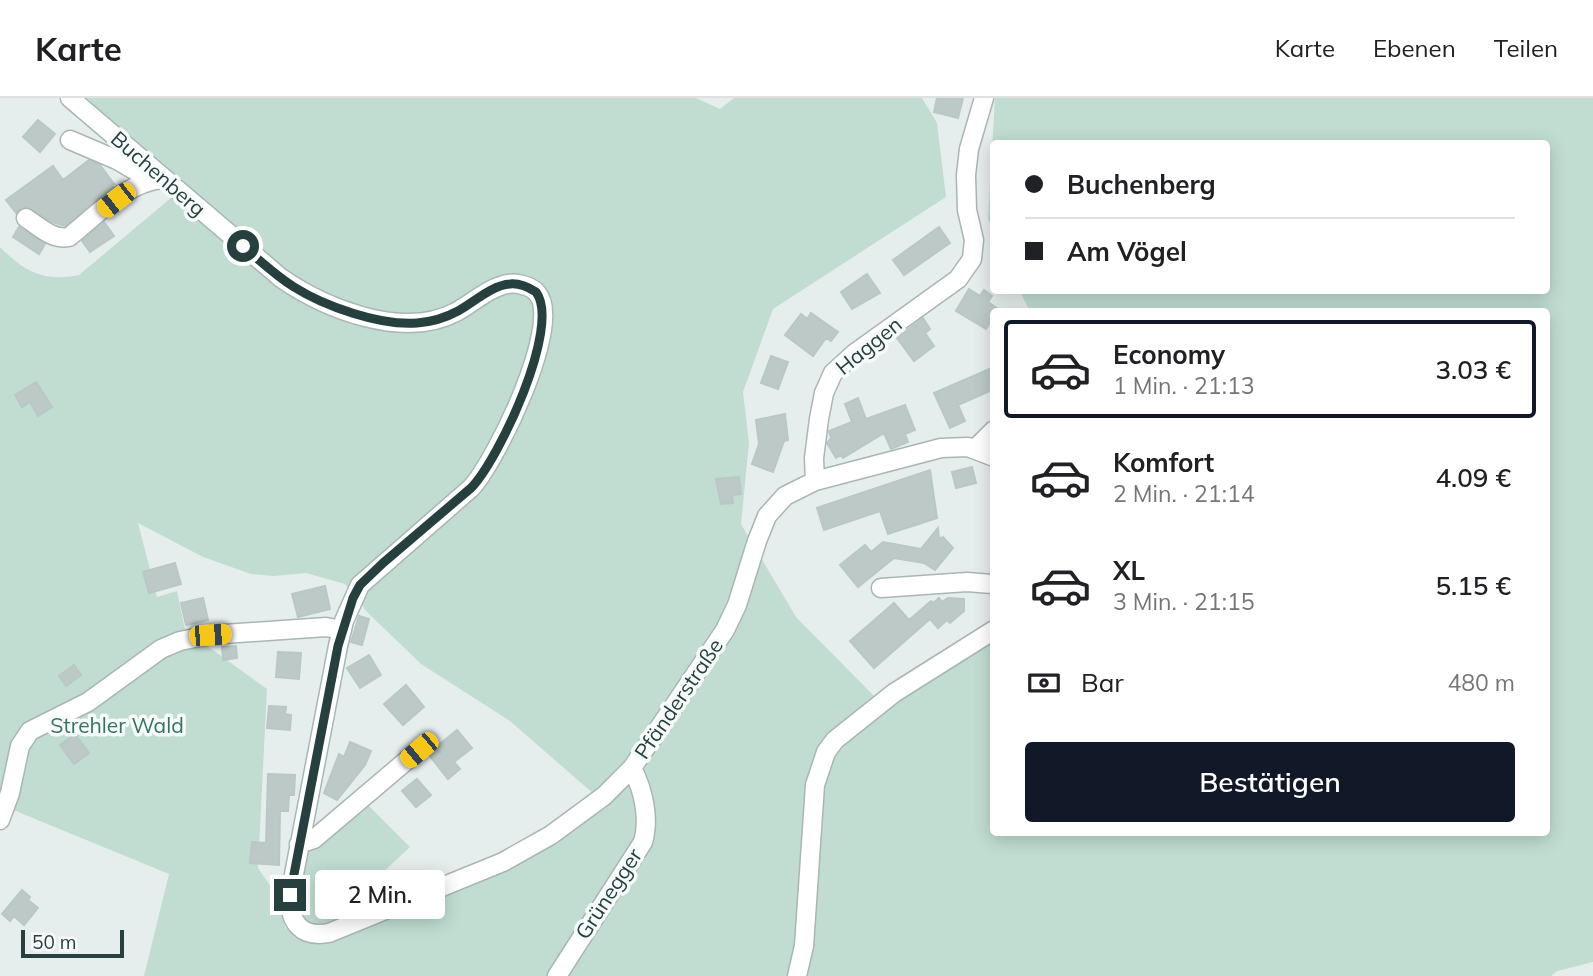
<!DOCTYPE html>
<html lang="de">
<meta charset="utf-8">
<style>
body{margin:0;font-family:Mulish,sans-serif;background:#f2f2f2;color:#202124;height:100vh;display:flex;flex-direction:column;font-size:26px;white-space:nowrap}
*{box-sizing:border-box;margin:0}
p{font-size:23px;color:#757577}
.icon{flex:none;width:38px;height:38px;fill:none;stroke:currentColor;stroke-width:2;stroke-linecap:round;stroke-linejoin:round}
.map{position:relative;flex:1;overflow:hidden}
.sheet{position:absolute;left:990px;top:210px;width:560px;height:528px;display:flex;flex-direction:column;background:#fff;border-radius:7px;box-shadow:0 4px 18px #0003}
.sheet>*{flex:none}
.hud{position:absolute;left:990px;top:42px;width:560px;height:154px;border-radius:7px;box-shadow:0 4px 18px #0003;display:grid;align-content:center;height:154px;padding:0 35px;background:#fff}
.scale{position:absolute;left:21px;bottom:18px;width:103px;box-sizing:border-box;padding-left:7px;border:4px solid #263f3f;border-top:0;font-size:19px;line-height:24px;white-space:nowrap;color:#263f3f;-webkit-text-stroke:5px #f7fafa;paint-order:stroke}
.end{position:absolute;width:32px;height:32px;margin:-16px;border:9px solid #263f3f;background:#fff;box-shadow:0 0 0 4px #fff}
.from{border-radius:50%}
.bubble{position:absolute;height:49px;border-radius:7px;background:#fff;box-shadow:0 4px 18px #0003;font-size:23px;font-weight:600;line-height:49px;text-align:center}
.car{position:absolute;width:21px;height:42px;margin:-21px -10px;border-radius:9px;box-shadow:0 0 5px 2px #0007;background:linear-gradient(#f5c518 24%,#345 0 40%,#f5c518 0 76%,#345 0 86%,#f5c518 0)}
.hud b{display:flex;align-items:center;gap:24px;height:66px;font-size:26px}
.hud b+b{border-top:2px solid #e0e0e0}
.hud i{width:18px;height:18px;background:#202124}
ul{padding:12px 0 0;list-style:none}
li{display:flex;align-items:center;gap:21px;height:98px;margin:0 14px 10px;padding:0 21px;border:4px solid transparent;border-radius:7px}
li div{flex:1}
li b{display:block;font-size:26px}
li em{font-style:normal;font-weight:600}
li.current{border-color:#111827}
li>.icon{width:63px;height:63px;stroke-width:1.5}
.pay{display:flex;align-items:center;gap:18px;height:77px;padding:0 35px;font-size:26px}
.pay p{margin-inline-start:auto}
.primary-button{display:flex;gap:14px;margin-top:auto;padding:14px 35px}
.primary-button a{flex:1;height:80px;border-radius:7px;background:#111827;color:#fff;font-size:28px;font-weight:600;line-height:80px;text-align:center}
header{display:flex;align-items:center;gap:42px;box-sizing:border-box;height:98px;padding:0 35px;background:#fff;border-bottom:2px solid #e0e0e0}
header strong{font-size:33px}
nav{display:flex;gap:38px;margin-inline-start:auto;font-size:24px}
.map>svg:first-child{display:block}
</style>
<header>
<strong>Karte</strong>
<nav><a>Karte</a><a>Ebenen</a><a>Teilen</a></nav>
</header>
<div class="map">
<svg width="1593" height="878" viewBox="0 0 1593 878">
<rect width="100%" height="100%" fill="#e6eeed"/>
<path fill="#c1ddd1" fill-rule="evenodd" d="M73,0h623l24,11 14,-11h188l15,25 9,74 -173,112 -30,83 6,51 -8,81 55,93 80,81 -54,46 -25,232h-653l25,-102 -163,-67 -6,13v-573c25,25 43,35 79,28l99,-83zM138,425l65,34 48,17 23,2 32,-3 39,11 22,28 54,52 89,57 86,75 -97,76 -182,71 -22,-5 -10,-11 -5,-27 -22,-32 9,-179 -82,-59 -8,-39 -20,6z
M995,0h598v864l-36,9 -6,5h-748l19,-190 15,-39 50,-39 107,-69v194h553v-521h-517l-10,-21 527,-1v-146h-553v89l-6,-14z
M367,706l43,43 -74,69 1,7 -26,2 -15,-16 12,-57z"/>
<path fill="#bcc9c7" stroke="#b9c7c6" stroke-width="2" d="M937,0h26l-5,20 -24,-6z
M38,22l17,14 -15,18 -17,-15z
M89,62l11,5 14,19 -3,1 2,2 -48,39 -13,-4 -24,-15 -8,1 -4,5 -10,-13 47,-34 10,14z
M104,124l10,14 -24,16 -8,-11z
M19,129l26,17 -6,10 -26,-17z
M939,129l11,16 -46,32 -11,-15z
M867,176l13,19 -28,16 -11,-17z
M969,191l11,7 4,-6 8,6 -4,6 10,7 -4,3v4l-8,13 -30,-18z
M811,215l27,19 -7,9 -5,-3 -13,18 -28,-21 16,-21 6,5z
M923,220l7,11 -5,4 9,13 -20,15 -17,-23z
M771,258l17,6 -10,27 -17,-6z
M994,269v22l-36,16 7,16 -15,7 -16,-35z
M36,284l16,25 -14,9 -8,-14 -8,5 -7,-12z
M858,300l8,21 39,-14 10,25 -10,4 3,8 -17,7 -7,-16 -41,25 -2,-3 -5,3 -9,-15 4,-5 -2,-7 23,-9 -7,-18z
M785,316l3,26 -4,1 -11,31 -21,-8 7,-20 -3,-24z
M972,369l4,16 -20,5 -4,-16z
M930,372l7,48 -49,16 -8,-23 -56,19 -7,-22z
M739,379l2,17 -9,1 1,8 -12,1 -5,-25z
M938,430l1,11 4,-2 10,11 -18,22 -11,-7 -30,-5 -36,29 -18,-22 25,-20 6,7 12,-10 38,7z
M175,465l6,21 -32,9 -6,-21z
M325,488l5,23 -32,8 -6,-23z
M203,500l5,22 -22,5 -5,-22z
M939,500l3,4 6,-4 16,1v12l-14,12 -3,-3 -9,8 -8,-9 -56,49 -24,-27 44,-38 15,17 22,-19 2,2z
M359,518l10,3 -7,26 -11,-3z
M236,548l1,12 -14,2 -1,-13z
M278,554l23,1 -2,26 -23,-2z
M369,557l12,20 -21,13 -13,-20z
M74,567l7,10 -15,11 -7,-10z
M406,587l18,22 -21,18 -19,-21z
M269,608l17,1 -1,7 6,1 -1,15 -23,-2z
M457,632l15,18 -18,14 6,7 -12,10 -19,-24 1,-3z
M75,636l14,19 -15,11 -14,-19z
M350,644l21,9 -6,14 -28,35 -13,-7 15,-39 5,3z
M268,676l27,1 -1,20h-5l-1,16h-8l-1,54 -29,-2 2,-21 14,1z
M417,681l14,16 -15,12 -14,-16z
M22,792l8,7 -2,3 10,8 -14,17 -10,-9 -4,5 -8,-7z"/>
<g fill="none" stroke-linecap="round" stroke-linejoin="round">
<g stroke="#a9b6b5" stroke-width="21">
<path id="minor" d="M70,0l211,180c45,31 122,62 175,34 17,-9 41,-32 62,-28 6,1 15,4 19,9 27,30 -42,170 -66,195l-111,97 -16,36 -6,25 -48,249c-1,27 10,43 39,38l174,-71 48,-27 53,-39 28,-28 93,-138 12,-25 20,-64 10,-25 18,-20 30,-15 126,-33 27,-1 26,10
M70,42l47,20 34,20
M26,120c14,9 26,22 43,19 28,-22 57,-55 94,-58
M976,350l18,-18
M815,383l-1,-23 5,-39 5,-26 9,-20 22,-20 103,-74 14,-20 2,-19 -7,-30 -1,-35 3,-26 15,-51
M881,490l86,-6 25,2
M0,722l10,-27 10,-47 10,-15 58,-29 73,-53 19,-8 30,-6 116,-8 16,3
M299,746l15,-5 105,-89
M557,878l86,-134c7,-24 0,-53 -11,-74
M797,878l7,-30 11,-161 11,-33 9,-12 59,-47 100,-63"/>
</g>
<use href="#minor" stroke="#fff" stroke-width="18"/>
</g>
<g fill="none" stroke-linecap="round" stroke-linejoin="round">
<path stroke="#263f3f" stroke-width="9" d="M243,148c16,14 32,29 51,41 30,19 86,39 123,36 14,-1 28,-5 41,-12 15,-8 34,-26 52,-27 9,-1 18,3 26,8 26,34 -38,169 -65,196l-88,75 -23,22 -7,13 -15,48 -48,249"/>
</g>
<g text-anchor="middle" stroke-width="7" stroke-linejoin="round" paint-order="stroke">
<g font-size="21" fill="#263f3f" stroke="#f7fafa">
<text transform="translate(158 76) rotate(41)" y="7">Buchenberg</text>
<text transform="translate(869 248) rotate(-39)" y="7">Haggen</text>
<text transform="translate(679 601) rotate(-56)" y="7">Pfänderstraße</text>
<text transform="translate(609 796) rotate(-57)" y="7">Grünegger</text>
</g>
<g font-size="21" fill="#33745e" stroke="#f7fafa">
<text x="117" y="635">Strehler Wald</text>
</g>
</g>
</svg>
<div class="scale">50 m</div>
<i class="end from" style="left:243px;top:148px"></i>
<i class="end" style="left:290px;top:797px"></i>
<div class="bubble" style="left:315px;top:772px;width:130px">2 Min.</div>
<i class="car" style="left:116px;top:102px;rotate:232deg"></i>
<i class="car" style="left:210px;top:537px;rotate:86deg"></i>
<i class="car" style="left:419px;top:652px;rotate:230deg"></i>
<div class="hud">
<b><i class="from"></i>Buchenberg</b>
<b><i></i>Am Vögel</b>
</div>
<section class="sheet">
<ul>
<li class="current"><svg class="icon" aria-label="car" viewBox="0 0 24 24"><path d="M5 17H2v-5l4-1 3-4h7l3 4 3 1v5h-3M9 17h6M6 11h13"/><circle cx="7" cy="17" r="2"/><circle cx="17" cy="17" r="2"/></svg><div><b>Economy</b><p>1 Min. · 21:13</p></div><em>3.03 €</em></li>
<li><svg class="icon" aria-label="car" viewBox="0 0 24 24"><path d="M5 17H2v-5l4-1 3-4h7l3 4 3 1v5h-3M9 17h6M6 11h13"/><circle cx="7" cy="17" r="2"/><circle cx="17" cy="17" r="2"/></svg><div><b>Komfort</b><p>2 Min. · 21:14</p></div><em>4.09 €</em></li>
<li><svg class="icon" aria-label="car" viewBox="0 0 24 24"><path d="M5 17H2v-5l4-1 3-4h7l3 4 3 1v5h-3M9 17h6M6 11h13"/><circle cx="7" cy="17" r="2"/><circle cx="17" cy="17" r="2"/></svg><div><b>XL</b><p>3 Min. · 21:15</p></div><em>5.15 €</em></li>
</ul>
<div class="pay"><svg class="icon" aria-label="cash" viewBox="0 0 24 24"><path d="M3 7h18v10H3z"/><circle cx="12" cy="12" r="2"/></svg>Bar<p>480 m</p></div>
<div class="primary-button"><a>Bestätigen</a></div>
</section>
</div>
